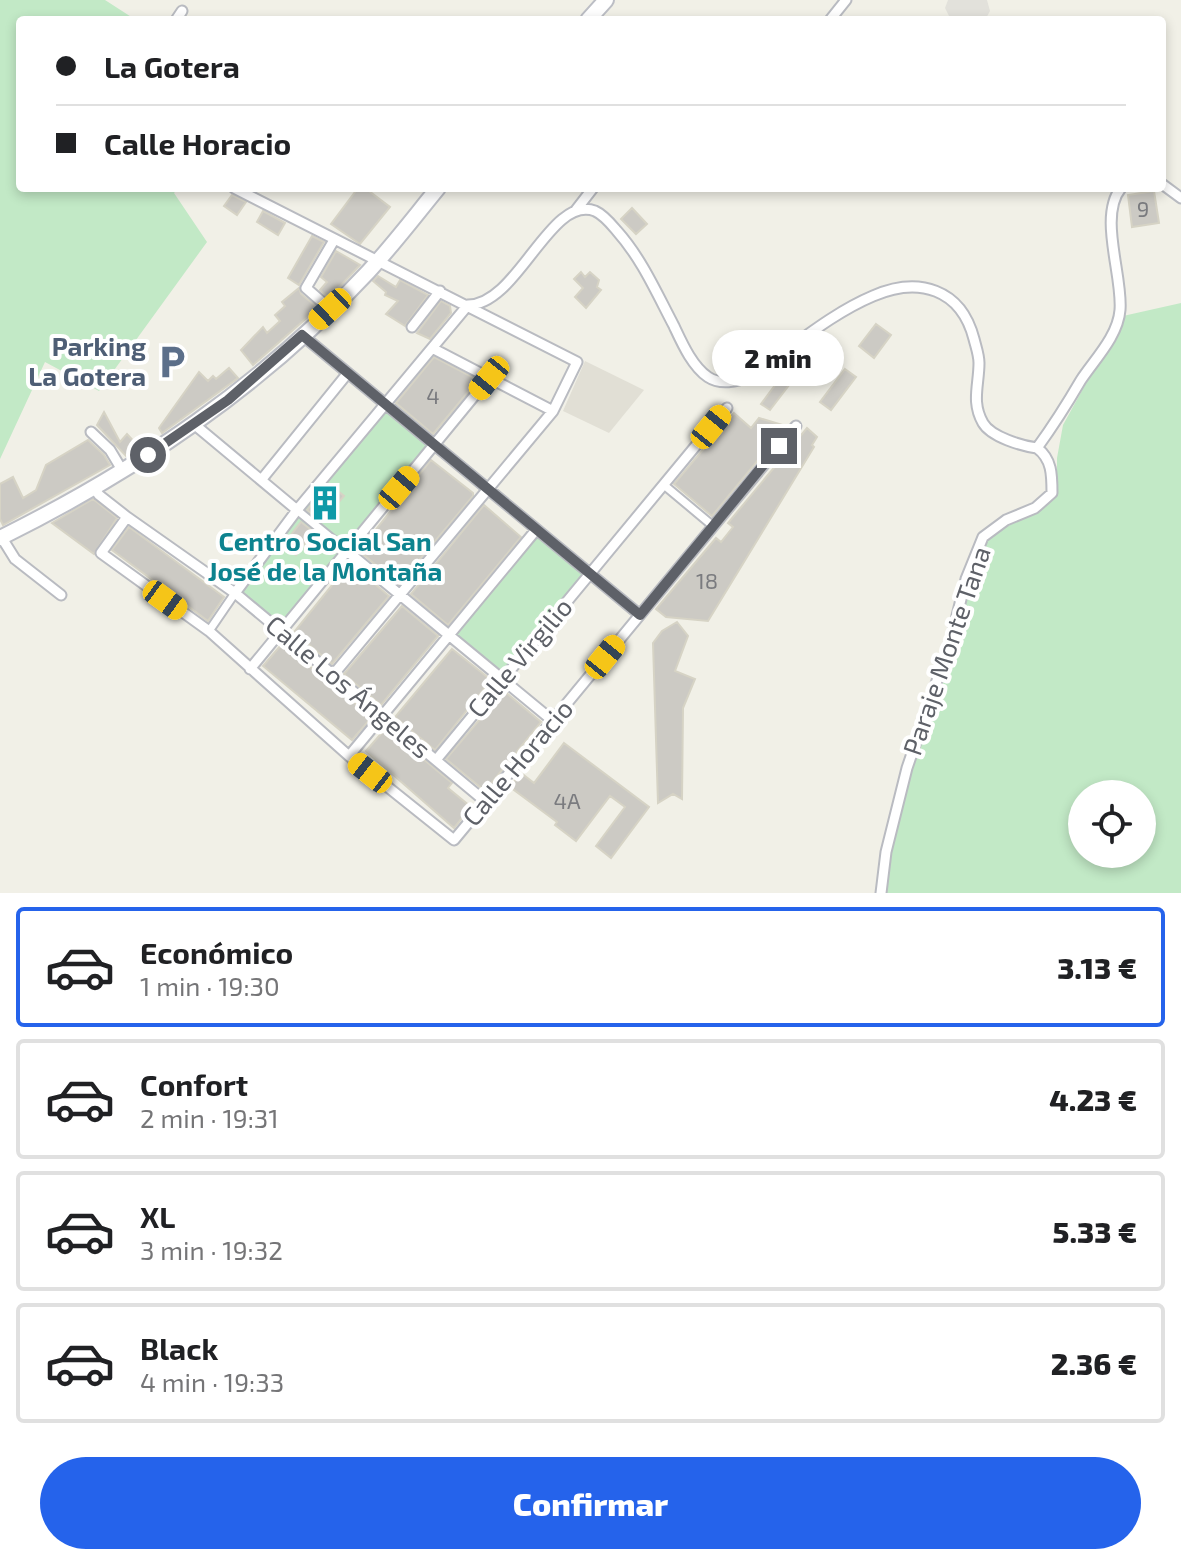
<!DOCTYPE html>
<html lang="es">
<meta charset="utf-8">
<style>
body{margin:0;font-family:"Exo 2",sans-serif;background:#f6f6f6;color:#202124;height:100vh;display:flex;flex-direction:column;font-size:30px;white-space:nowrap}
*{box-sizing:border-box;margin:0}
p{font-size:26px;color:#757577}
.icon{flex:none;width:44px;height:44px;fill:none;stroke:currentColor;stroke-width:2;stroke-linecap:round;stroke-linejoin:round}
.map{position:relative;height:893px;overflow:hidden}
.side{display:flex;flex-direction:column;background:#fff;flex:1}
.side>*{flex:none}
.guide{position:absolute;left:16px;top:16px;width:1150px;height:176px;border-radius:8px;box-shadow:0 4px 12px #0003;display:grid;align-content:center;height:176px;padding:0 40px;background:#fff}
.controls{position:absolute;left:1068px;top:780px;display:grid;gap:16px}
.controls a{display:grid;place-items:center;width:88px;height:88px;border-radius:50%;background:#fff;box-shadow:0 4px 12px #0003;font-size:40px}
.end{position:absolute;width:36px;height:36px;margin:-18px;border:10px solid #5e6168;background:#fff;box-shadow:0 0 0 4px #fff}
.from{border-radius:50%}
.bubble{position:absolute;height:56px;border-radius:28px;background:#fff;box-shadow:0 4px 12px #0003;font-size:26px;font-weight:800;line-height:56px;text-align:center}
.car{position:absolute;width:24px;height:48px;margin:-24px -12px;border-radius:10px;box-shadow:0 0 6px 2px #0007;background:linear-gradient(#f5c518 24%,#345 0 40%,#f5c518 0 76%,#345 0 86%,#f5c518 0)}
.guide b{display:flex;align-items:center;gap:28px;height:76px;font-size:30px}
.guide b+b{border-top:2px solid #e0e0e0}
.guide i{width:20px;height:20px;background:#202124}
ul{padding:14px 0 0;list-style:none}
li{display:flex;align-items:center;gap:24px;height:120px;margin:0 16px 12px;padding:0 24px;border:4px solid #e0e0e0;border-radius:8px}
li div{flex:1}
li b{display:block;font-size:30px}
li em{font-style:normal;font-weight:800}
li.on{border-color:#2563eb}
li>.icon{width:72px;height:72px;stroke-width:1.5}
.action{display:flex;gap:16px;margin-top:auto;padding:16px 40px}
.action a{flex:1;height:92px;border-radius:48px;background:#2563eb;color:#fff;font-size:32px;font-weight:800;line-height:92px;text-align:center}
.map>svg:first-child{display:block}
</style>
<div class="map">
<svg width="1181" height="893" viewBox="0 0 1181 893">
<rect width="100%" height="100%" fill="#f1f0e7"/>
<path fill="#e2e1db" d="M948,0h39l3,11 -5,9h-34l-6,-12z"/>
<path fill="#e1dfd5" d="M585,361l59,29 -35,43 -46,-22z"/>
<path fill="#c2e9c6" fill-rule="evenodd" d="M0,0h105l31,20h-116v168h158l-4,5 33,49 -108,149 -54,-29 -45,97z
M1181,303v590h-296l4,-38 15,-65 52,-151 24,-87 10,-16 54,-30 13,-22v-26l6,-33 60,-109zM1082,794h60v60h-60z
M384,405l50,41 -154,186 -45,-39z
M536,530l54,44 -88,105 -53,-44z"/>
<path fill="#cccac4" stroke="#d6d3c5" stroke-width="2" d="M358,188h7l25,19 -30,37 -29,-20z
M1154,191l5,32 -27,4 -4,-32z
M232,195l14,7 -9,13 -13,-9z
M632,208l15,16 -11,10 -15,-15z
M263,211l22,12 -7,12 -21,-13z
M312,236l12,6 -25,43 -11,-7z
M336,251l24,14 -31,33 -9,-8 7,-8 -6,-5z
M581,272l4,5 5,-5 9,8 -2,7 4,3 -15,18 -11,-11 8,-9 -9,-9z
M378,276l18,11 4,-7 28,15 -23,31 -19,-12 12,-13 -13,-6 1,-3 -13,-11z
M299,288l2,6 17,14 -65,57 -12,-15 22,-23 4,6 13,-12 -5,-6 10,-9 -3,-4z
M441,301l9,5 1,7 -21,26 -13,-6z
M876,324l15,11 -17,23 -15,-12z
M434,357l44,23 -45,54 -37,-31z
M229,368l9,10 -76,55 -3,-5 40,-56 9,9 5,-5 3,3z
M845,369l11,8 -25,33 -11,-8z
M784,373l9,7 -23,30 -9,-6z
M104,412l16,30 7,-8 11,12 -12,10 -29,-31z
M734,413l17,15 8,-10 27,8 -74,90 -38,-32z
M807,428l10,9 -5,8 2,2 -106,174 -42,-4 -10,-8 60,-71 5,4 12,-15 -5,-4z
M88,440l16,15 6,10 -107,60 -3,-6v-35l13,-7 10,21 13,-8 10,-25z
M431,460l42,33v3l-74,88 -40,-33z
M329,484l15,12 -22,26 -15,-12z
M93,499l24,19 -23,36 -42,-31z
M484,505l37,32 -73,88 -37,-31z
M301,522l13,10 -18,23 -12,-11z
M129,527l95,70 -16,24 -96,-71z
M350,563l39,33 -57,68 -38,-32z
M402,606l36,30 -57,69 -37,-31z
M677,622l11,14 -13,35 20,8 -12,29 -1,91 -9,-5 -15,9 -5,-160 9,-12z
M282,644l90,73 -20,23 -89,-74z
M452,649l39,31 -56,70 -40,-33z
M504,691l37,31 -56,69 -39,-32z
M386,728l66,55 -4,5 23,19 -17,21 -88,-77z
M564,743l85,64 -38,51 -15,-12 29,-39 -15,-11 -34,45 -21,-16 2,-3 -47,-35 11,-14 13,10z"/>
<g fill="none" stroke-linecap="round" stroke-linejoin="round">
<g stroke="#b9bbc1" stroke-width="11">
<path id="pedestrian" d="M664,485l49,41
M297,510l50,41
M209,631l26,-38"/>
</g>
<g stroke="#b9bbc1" stroke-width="13">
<path id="minor" d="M176,20l6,-9
M830,20l16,-20
M1162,184l19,14
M234,188c114,59 229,115 343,174l-24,49 -220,264
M576,210l17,-22
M468,305c50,0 82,-111 127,-94 9,4 16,13 22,20 25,28 40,63 57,95 8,17 18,40 34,51 12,8 29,5 41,-1 41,-26 79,-61 124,-80 46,-20 88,-7 101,43 2,8 5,16 5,24 0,22 -8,39 4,60 8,14 39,23 54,25
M330,309l-24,-21 28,-48
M412,327l28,-36
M302,335l338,280
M432,348l121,63
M195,425l102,85
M91,432l19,18 12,20
M1037,448c16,-22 30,-44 44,-68 14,-21 37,-44 39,-70 3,-34 -22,-94 1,-122
M262,479l85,-105
M93,487l6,8 28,22 108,76 251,209
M127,517l-26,36 108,78 140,125 105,84 342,-414
M0,535l15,24 46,36
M347,551l206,170
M235,593l62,-83 171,-205
M250,669l239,-291
M349,756l187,-226
M436,760l291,-352
M881,893l5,-41 21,-84 44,-128 15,-61 17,-42 23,-17 29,-12 17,-15c0,-18 0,-34 -15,-45"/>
</g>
<g stroke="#bcbec5" stroke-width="18">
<path id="secondary" d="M588,20l18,-20
M0,538c139,-69 262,-152 368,-266 25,-27 47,-56 70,-84"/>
</g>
<use href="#pedestrian" stroke="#fff" stroke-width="7"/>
<use href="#minor" stroke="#fff" stroke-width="9"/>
<use href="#secondary" stroke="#fff" stroke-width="14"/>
</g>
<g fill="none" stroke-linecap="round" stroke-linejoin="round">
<path stroke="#5e6168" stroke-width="10" d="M148,455l80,-55 74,-65 338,280 139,-169"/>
</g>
<defs>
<g id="parking-bare" transform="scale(2.76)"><path d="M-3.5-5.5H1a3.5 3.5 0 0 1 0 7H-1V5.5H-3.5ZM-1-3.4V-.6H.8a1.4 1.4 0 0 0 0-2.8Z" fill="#5c6f8a" stroke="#fff" stroke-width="2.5" paint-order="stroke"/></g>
<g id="building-bare" transform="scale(2.76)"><path d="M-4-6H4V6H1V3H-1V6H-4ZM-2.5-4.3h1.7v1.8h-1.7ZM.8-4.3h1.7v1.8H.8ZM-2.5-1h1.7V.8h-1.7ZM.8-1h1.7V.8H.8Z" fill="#0f9aa8" stroke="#fff" stroke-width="2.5" paint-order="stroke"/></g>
</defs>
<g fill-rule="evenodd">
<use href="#parking-bare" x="172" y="362"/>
<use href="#building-bare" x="325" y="503"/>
</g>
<g text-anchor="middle" stroke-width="8" stroke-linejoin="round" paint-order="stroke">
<g font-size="22" fill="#7a7b7f">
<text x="1143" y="217">9</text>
<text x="433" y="404">4</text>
<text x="707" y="589">18</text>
<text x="567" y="809">4A</text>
</g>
<g font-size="26" font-weight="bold" fill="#4e5e75" stroke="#fff" text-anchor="end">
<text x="146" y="356">Parking<tspan x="146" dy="30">La Gotera</tspan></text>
</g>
<g font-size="26" font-weight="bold" fill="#0d838f" stroke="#fff">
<text x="325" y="551">Centro Social San<tspan x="325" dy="30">José de la Montaña</tspan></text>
</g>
<g font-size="26" fill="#5e6168" stroke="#fff">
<text transform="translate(947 651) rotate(-71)" y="9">Paraje Monte Tana</text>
<text transform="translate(520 658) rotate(-50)" y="9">Calle Virgilio</text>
<text transform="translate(348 687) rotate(40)" y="9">Calle Los Ángeles</text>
<text transform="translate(518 763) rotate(-50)" y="9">Calle Horacio</text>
</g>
</g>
</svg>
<div class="controls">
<a><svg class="icon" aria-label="locate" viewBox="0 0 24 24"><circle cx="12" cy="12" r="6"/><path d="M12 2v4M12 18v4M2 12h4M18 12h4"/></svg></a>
</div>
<i class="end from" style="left:148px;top:455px"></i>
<i class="end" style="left:779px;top:446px"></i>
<div class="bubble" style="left:712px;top:330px;width:132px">2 min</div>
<i class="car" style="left:330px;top:309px;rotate:227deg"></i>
<i class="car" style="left:489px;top:378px;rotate:219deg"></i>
<i class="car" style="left:711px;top:427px;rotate:39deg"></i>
<i class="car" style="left:399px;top:488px;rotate:40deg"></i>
<i class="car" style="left:165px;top:600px;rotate:126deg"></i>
<i class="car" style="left:605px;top:657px;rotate:39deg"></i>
<i class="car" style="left:370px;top:773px;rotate:308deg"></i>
<div class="guide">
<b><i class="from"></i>La Gotera</b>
<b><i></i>Calle Horacio</b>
</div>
</div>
<section class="side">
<ul>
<li class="on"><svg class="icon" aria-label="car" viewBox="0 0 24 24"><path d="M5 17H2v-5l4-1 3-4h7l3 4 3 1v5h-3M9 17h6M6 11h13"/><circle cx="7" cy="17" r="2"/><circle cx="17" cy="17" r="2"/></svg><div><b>Económico</b><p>1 min · 19:30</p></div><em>3.13 €</em></li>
<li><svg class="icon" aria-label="car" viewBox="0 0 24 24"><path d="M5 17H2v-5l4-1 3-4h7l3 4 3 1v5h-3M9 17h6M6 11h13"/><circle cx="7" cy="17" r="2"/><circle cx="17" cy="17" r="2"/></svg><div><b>Confort</b><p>2 min · 19:31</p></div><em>4.23 €</em></li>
<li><svg class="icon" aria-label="car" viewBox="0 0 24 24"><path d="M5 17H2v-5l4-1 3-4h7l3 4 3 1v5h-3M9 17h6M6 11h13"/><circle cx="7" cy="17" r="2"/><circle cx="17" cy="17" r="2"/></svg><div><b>XL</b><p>3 min · 19:32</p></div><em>5.33 €</em></li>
<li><svg class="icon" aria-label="car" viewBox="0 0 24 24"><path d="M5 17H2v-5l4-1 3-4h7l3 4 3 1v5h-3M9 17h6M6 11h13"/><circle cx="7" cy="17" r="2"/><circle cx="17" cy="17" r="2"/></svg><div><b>Black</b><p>4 min · 19:33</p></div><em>2.36 €</em></li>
</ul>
<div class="action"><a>Confirmar</a></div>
</section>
